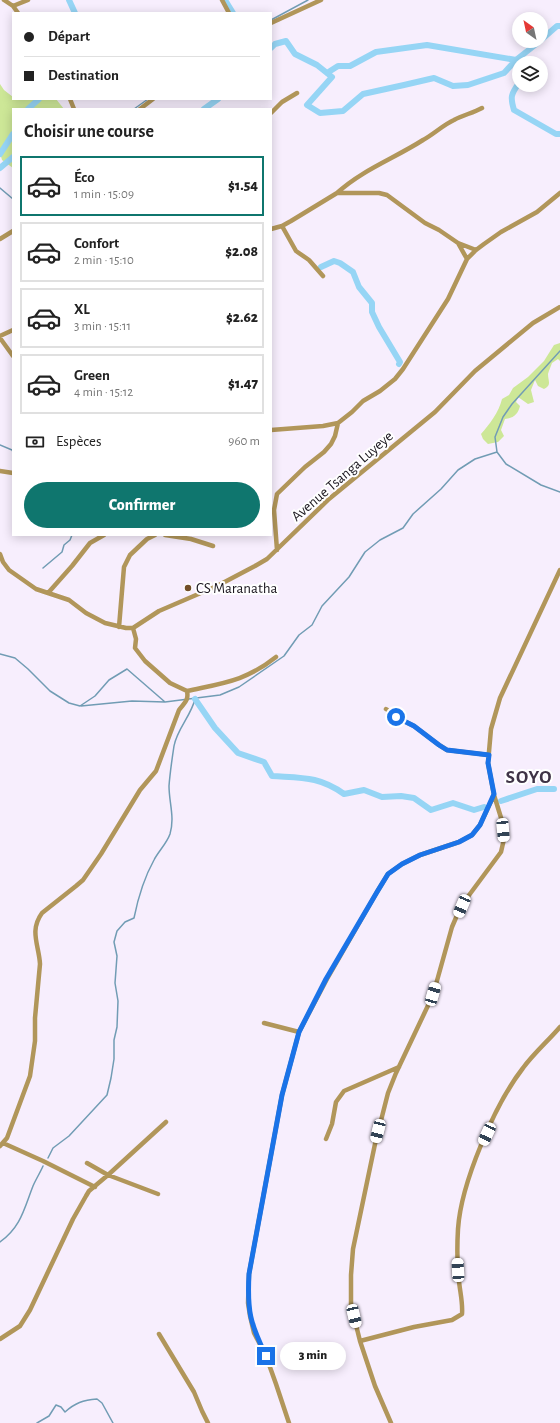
<!DOCTYPE html>
<html lang="fr">
<meta charset="utf-8">
<style>
body{margin:0;font-family:"Alegreya Sans",sans-serif;background:#f6f6f6;color:#222;height:100vh;display:flex;flex-direction:column;font-size:15px;white-space:nowrap}
*{box-sizing:border-box;margin:0}
p{font-size:13px;color:#767676}
.icon{flex:none;width:22px;height:22px;fill:none;stroke:currentColor;stroke-width:2;stroke-linecap:round;stroke-linejoin:round}
.map{position:relative;flex:1;overflow:hidden}
.details{position:absolute;left:12px;top:108px;width:260px;height:428px;display:flex;flex-direction:column;background:#fff;border-radius:0px;box-shadow:0 2px 10px #0003}
.details>*{flex:none}
.guide{position:absolute;left:12px;top:12px;width:260px;height:88px;border-radius:0px;box-shadow:0 2px 10px #0003;display:grid;align-content:center;height:88px;padding:0 12px;background:#fff}
.needle{width:26px;rotate:327deg}
.controls{position:absolute;left:512px;top:12px;display:grid;gap:8px}
.controls a{display:grid;place-items:center;width:36px;height:36px;border-radius:50%;background:#fff;box-shadow:0 2px 10px #0003;font-size:20px}
.end{position:absolute;width:18px;height:18px;margin:-9px;border:5px solid #1a73e8;background:#fff;box-shadow:0 0 0 2px #fff}
.from{border-radius:50%}
.bubble{position:absolute;height:28px;border-radius:14px;background:#fff;box-shadow:0 2px 10px #0003;font-size:13px;font-weight:800;line-height:28px;text-align:center}
.car{position:absolute;width:12px;height:24px;margin:-12px -6px;border-radius:5px;box-shadow:0 0 3px 1px #0007;background:linear-gradient(#fff 24%,#345 0 40%,#fff 0 76%,#345 0 86%,#fff 0)}
.guide b{display:flex;align-items:center;gap:14px;height:38px;font-size:15px}
.guide b+b{border-top:1px solid #e0e0e0}
.guide i{width:10px;height:10px;background:#222}
ul{padding:0;list-style:none}
li{display:flex;align-items:center;gap:12px;height:60px;margin:0 8px 6px;padding:0 4px;border:2px solid #e0e0e0;border-radius:0px}
li div{flex:1}
li b{display:block;font-size:15px}
li em{font-style:normal;font-weight:800}
li.on{border-color:#0f766e}
li>.icon{width:36px;height:36px;stroke-width:1.5}
h2{padding:0 12px;font-size:18px;line-height:48px}
.pay{display:flex;align-items:center;gap:10px;height:44px;padding:0 12px;font-size:15px}
.pay p{margin-inline-start:auto}
.action{display:flex;gap:8px;margin-top:auto;padding:8px 12px}
.action a{flex:1;height:46px;border-radius:24px;background:#0f766e;color:#fff;font-size:16px;font-weight:800;line-height:46px;text-align:center}
.map>svg:first-child{display:block}
</style>
<div class="map">
<svg width="560" height="1423" viewBox="0 0 560 1423">
<rect width="100%" height="100%" fill="#f7eefd"/>
<path fill="#cde797" d="M0,84l4,6 9,7v2h43l8,10h-51v59l-11,-8 -2,-7z
M560,343v18l-2,-2 -6,4c-1,3 -3,7 -4,11 0,7 4,11 -4,15l-6,-3 -3,-6 -4,10 3,12 -6,2 -10,-7 -2,5 4,4c-2,8 -6,12 -15,13l-4,11 3,6 -6,6 -10,2 -5,-5 -2,-5c8,-9 18,-22 21,-35l7,-4 4,-7 15,-11 16,-16 10,-16z"/>
<g fill="none" stroke-linecap="round" stroke-linejoin="round">
<path stroke="#719cb4" stroke-width="1.5" d="M271,20l37,-20
M134,109l14,-10
M0,188l13,11
M0,445l12,5 1,2
M497,452l9,12 35,21 19,7
M43,568l19,-16 2,-7 6,-5 2,-5
M0,654l15,4 13,11 22,22 19,12 11,3 15,-10 14,-16 18,-11 38,33 55,-7 19,-8 45,-31 15,-21 13,-10 10,-19 27,-29 16,-25 15,-12 23,-12 10,-14 28,-25 17,-19 17,-11 22,-7 -2,-15 8,-20 9,-13 48,-53
M81,706l51,-5 33,1
M48,1158l5,-10 16,-12 38,-41 4,-17 3,-19v-19l3,-13 1,-26 -3,-18 2,-27 -3,-14 3,-11 8,-9 9,-4c4,-20 10,-40 20,-58 4,-8 13,-17 16,-26 5,-17 -1,-31 -1,-48 1,-13 3,-27 5,-40 3,-17 17,-30 21,-47
M0,1242c21,-15 24,-33 33,-56 3,-7 7,-13 10,-20
M37,1423l12,-7 7,-11 5,2 4,5c10,-9 18,-12 32,-13l5,4 11,20"/>
<path stroke="#96d5f5" stroke-width="6" d="M69,0l6,13
M225,0l8,13
M541,40l16,-14h3
M271,48l4,-4 11,-3 9,13 22,11 15,12 -25,28 13,8 23,-2 20,-17 41,-9 30,-7 19,8 15,-1 36,-12 12,-13 24,-19
M327,73l11,-7h12l26,-14 51,-7 89,15 3,6
M519,83c-8,11 -9,14 -5,27l42,24h4
M28,109l11,-10
M204,109l14,-10
M0,154l13,-20
M0,168l13,-11
M321,267l13,-6 6,2 13,9 6,15 13,16v9l7,15 21,35 -1,2
M195,699l20,29 23,25 26,9 8,14c29,2 47,0 72,18l20,-4 18,7 19,-1 13,2 17,12 22,-7 21,7 10,-3
M501,801l36,-12h17"/>
<path stroke="#b1965a" stroke-width="4.5" d="M4,0l9,6 5,7
M222,0l7,13
M13,6l15,-6
M271,23l50,-23
M70,99l4,10
M140,109l13,-10
M271,113l11,-11 15,-9
M337,193c25,-23 58,-35 86,-53 11,-6 20,-15 31,-20 9,-5 19,-7 28,-12
M282,226l14,25 13,9 14,16
M271,229l11,-3 9,-5 46,-28h42l8,2 38,28 14,7 19,13 18,7
M0,239l13,-8
M458,243l9,16
M0,336l13,-6
M0,338l13,18
M271,430l52,-4 15,-3 14,-11 11,-11 17,-10 15,-12 8,-10 45,-70 19,-40 9,-9 8,-6 17,-12 36,-20 23,-19
M0,471l13,2
M165,535l26,4 22,7
M277,550l-3,-40 3,-16 28,-27 19,-15 7,-8 4,-8 3,-13
M0,554l3,8 6,8 27,19 33,11 17,13 19,10 21,5h7l26,-17 58,-25 38,-20 12,-7 62,-60 106,-87 40,-41 58,-48 27,-16
M48,593l24,-27 18,-23 14,-8
M119,627l5,-60 6,-12 17,-16 8,-4
M187,691c36,-8 59,-10 89,-34
M386,709l18,12 10,5 25,19 8,5 42,5
M264,1023l35,9
M326,1139l6,-15 4,-22 8,-11 55,-24
M3,1143l40,18 52,26
M0,1146l7,-8 23,-62 5,-35v-23l5,-54c-1,-19 -11,-33 2,-51l34,-27 7,-6 18,-26 39,-64 16,-19 23,-61c5,-7 10,-9 8,-19l-17,-8 -25,-22 -10,-13 1,-9 -3,-11
M87,1163l21,12 58,-53
M159,1334l35,58 8,19 6,12
M0,1339l20,-13 10,-16 43,-91 13,-23 3,-5 19,-16 50,19
M360,1341l54,-14 38,-7 10,-6c1,-11 -2,-22 -3,-33 -2,-17 -2,-35 -1,-52 3,-46 37,-125 65,-161 11,-15 25,-27 37,-41
M289,1423l-13,-39 -10,-28 -12,-23 -4,-17 -2,-13 1,-29 33,-179 17,-63 28,-53 50,-87 11,-18 14,-10 18,-9 39,-13 13,-7 8,-10 14,-30 -6,-32 3,-34 9,-31 60,-128
M391,1423l-16,-37 -15,-45 -9,-36v-30l2,-26 22,-105 13,-51 8,-20 37,-78 19,-68 9,-21 40,-54 3,-13 -2,-18 -8,-26"/>
</g>
<g fill="none" stroke-linecap="round" stroke-linejoin="round">
<path stroke="#1a73e8" stroke-width="5" d="M266,1356c-16,-33 -19,-45 -17,-82l33,-179 17,-63 27,-53 51,-87 11,-18 14,-10 18,-9 39,-13 13,-7 8,-10 14,-31 -6,-31 1,-8 -42,-5 -8,-5 -25,-19 -18,-9"/>
</g>
<circle fill="#724e28" stroke="#fff" stroke-width="1.5" cx="188" cy="588" r="4"/>
<g text-anchor="middle" stroke-width="4" stroke-linejoin="round" paint-order="stroke">
<g font-size="15" fill="#1a161e" stroke="#fff">
<text transform="translate(342 476) rotate(-41)" y="5">Avenue Tsanga Luyeye</text>
</g>
<g font-size="15" fill="#1a161e" stroke="#fff" text-anchor="start">
<text x="196" y="593">CS Maranatha</text>
</g>
<g font-size="19" font-weight="bold" letter-spacing="1" fill="#3f3346" stroke="#fff">
<text x="529" y="783">SOYO</text>
</g>
</g>
</svg>
<div class="controls">
<a><svg class="needle" viewBox="-14 -14 28 28"><path d="M0-13l5 13h-10z" fill="#e53935"/><path d="M0 13l5-13h-10z" fill="#767676"/></svg></a>
<a><svg class="icon" aria-label="layers" viewBox="0 0 24 24"><path d="M12 4l9 5-9 5-9-5zM3 14l9 5 9-5"/></svg></a>
</div>
<i class="end from" style="left:396px;top:717px"></i>
<i class="end" style="left:266px;top:1356px"></i>
<div class="bubble" style="left:280px;top:1342px;width:66px">3 min</div>
<i class="car" style="left:503px;top:830px;rotate:175deg"></i>
<i class="car" style="left:462px;top:906px;rotate:203deg"></i>
<i class="car" style="left:433px;top:994px;rotate:16deg"></i>
<i class="car" style="left:378px;top:1131px;rotate:194deg"></i>
<i class="car" style="left:487px;top:1134px;rotate:205deg"></i>
<i class="car" style="left:458px;top:1270px;rotate:357deg"></i>
<i class="car" style="left:354px;top:1316px;rotate:167deg"></i>
<div class="guide">
<b><i class="from"></i>Départ</b>
<b><i></i>Destination</b>
</div>
<section class="details">
<h2>Choisir une course</h2>
<ul>
<li class="on"><svg class="icon" aria-label="car" viewBox="0 0 24 24"><path d="M5 17H2v-5l4-1 3-4h7l3 4 3 1v5h-3M9 17h6M6 11h13"/><circle cx="7" cy="17" r="2"/><circle cx="17" cy="17" r="2"/></svg><div><b>Éco</b><p>1 min · 15:09</p></div><em>$1.54</em></li>
<li><svg class="icon" aria-label="car" viewBox="0 0 24 24"><path d="M5 17H2v-5l4-1 3-4h7l3 4 3 1v5h-3M9 17h6M6 11h13"/><circle cx="7" cy="17" r="2"/><circle cx="17" cy="17" r="2"/></svg><div><b>Confort</b><p>2 min · 15:10</p></div><em>$2.08</em></li>
<li><svg class="icon" aria-label="car" viewBox="0 0 24 24"><path d="M5 17H2v-5l4-1 3-4h7l3 4 3 1v5h-3M9 17h6M6 11h13"/><circle cx="7" cy="17" r="2"/><circle cx="17" cy="17" r="2"/></svg><div><b>XL</b><p>3 min · 15:11</p></div><em>$2.62</em></li>
<li><svg class="icon" aria-label="car" viewBox="0 0 24 24"><path d="M5 17H2v-5l4-1 3-4h7l3 4 3 1v5h-3M9 17h6M6 11h13"/><circle cx="7" cy="17" r="2"/><circle cx="17" cy="17" r="2"/></svg><div><b>Green</b><p>4 min · 15:12</p></div><em>$1.47</em></li>
</ul>
<div class="pay"><svg class="icon" aria-label="cash" viewBox="0 0 24 24"><path d="M3 7h18v10H3z"/><circle cx="12" cy="12" r="2"/></svg>Espèces<p>960 m</p></div>
<div class="action"><a>Confirmer</a></div>
</section>
</div>
